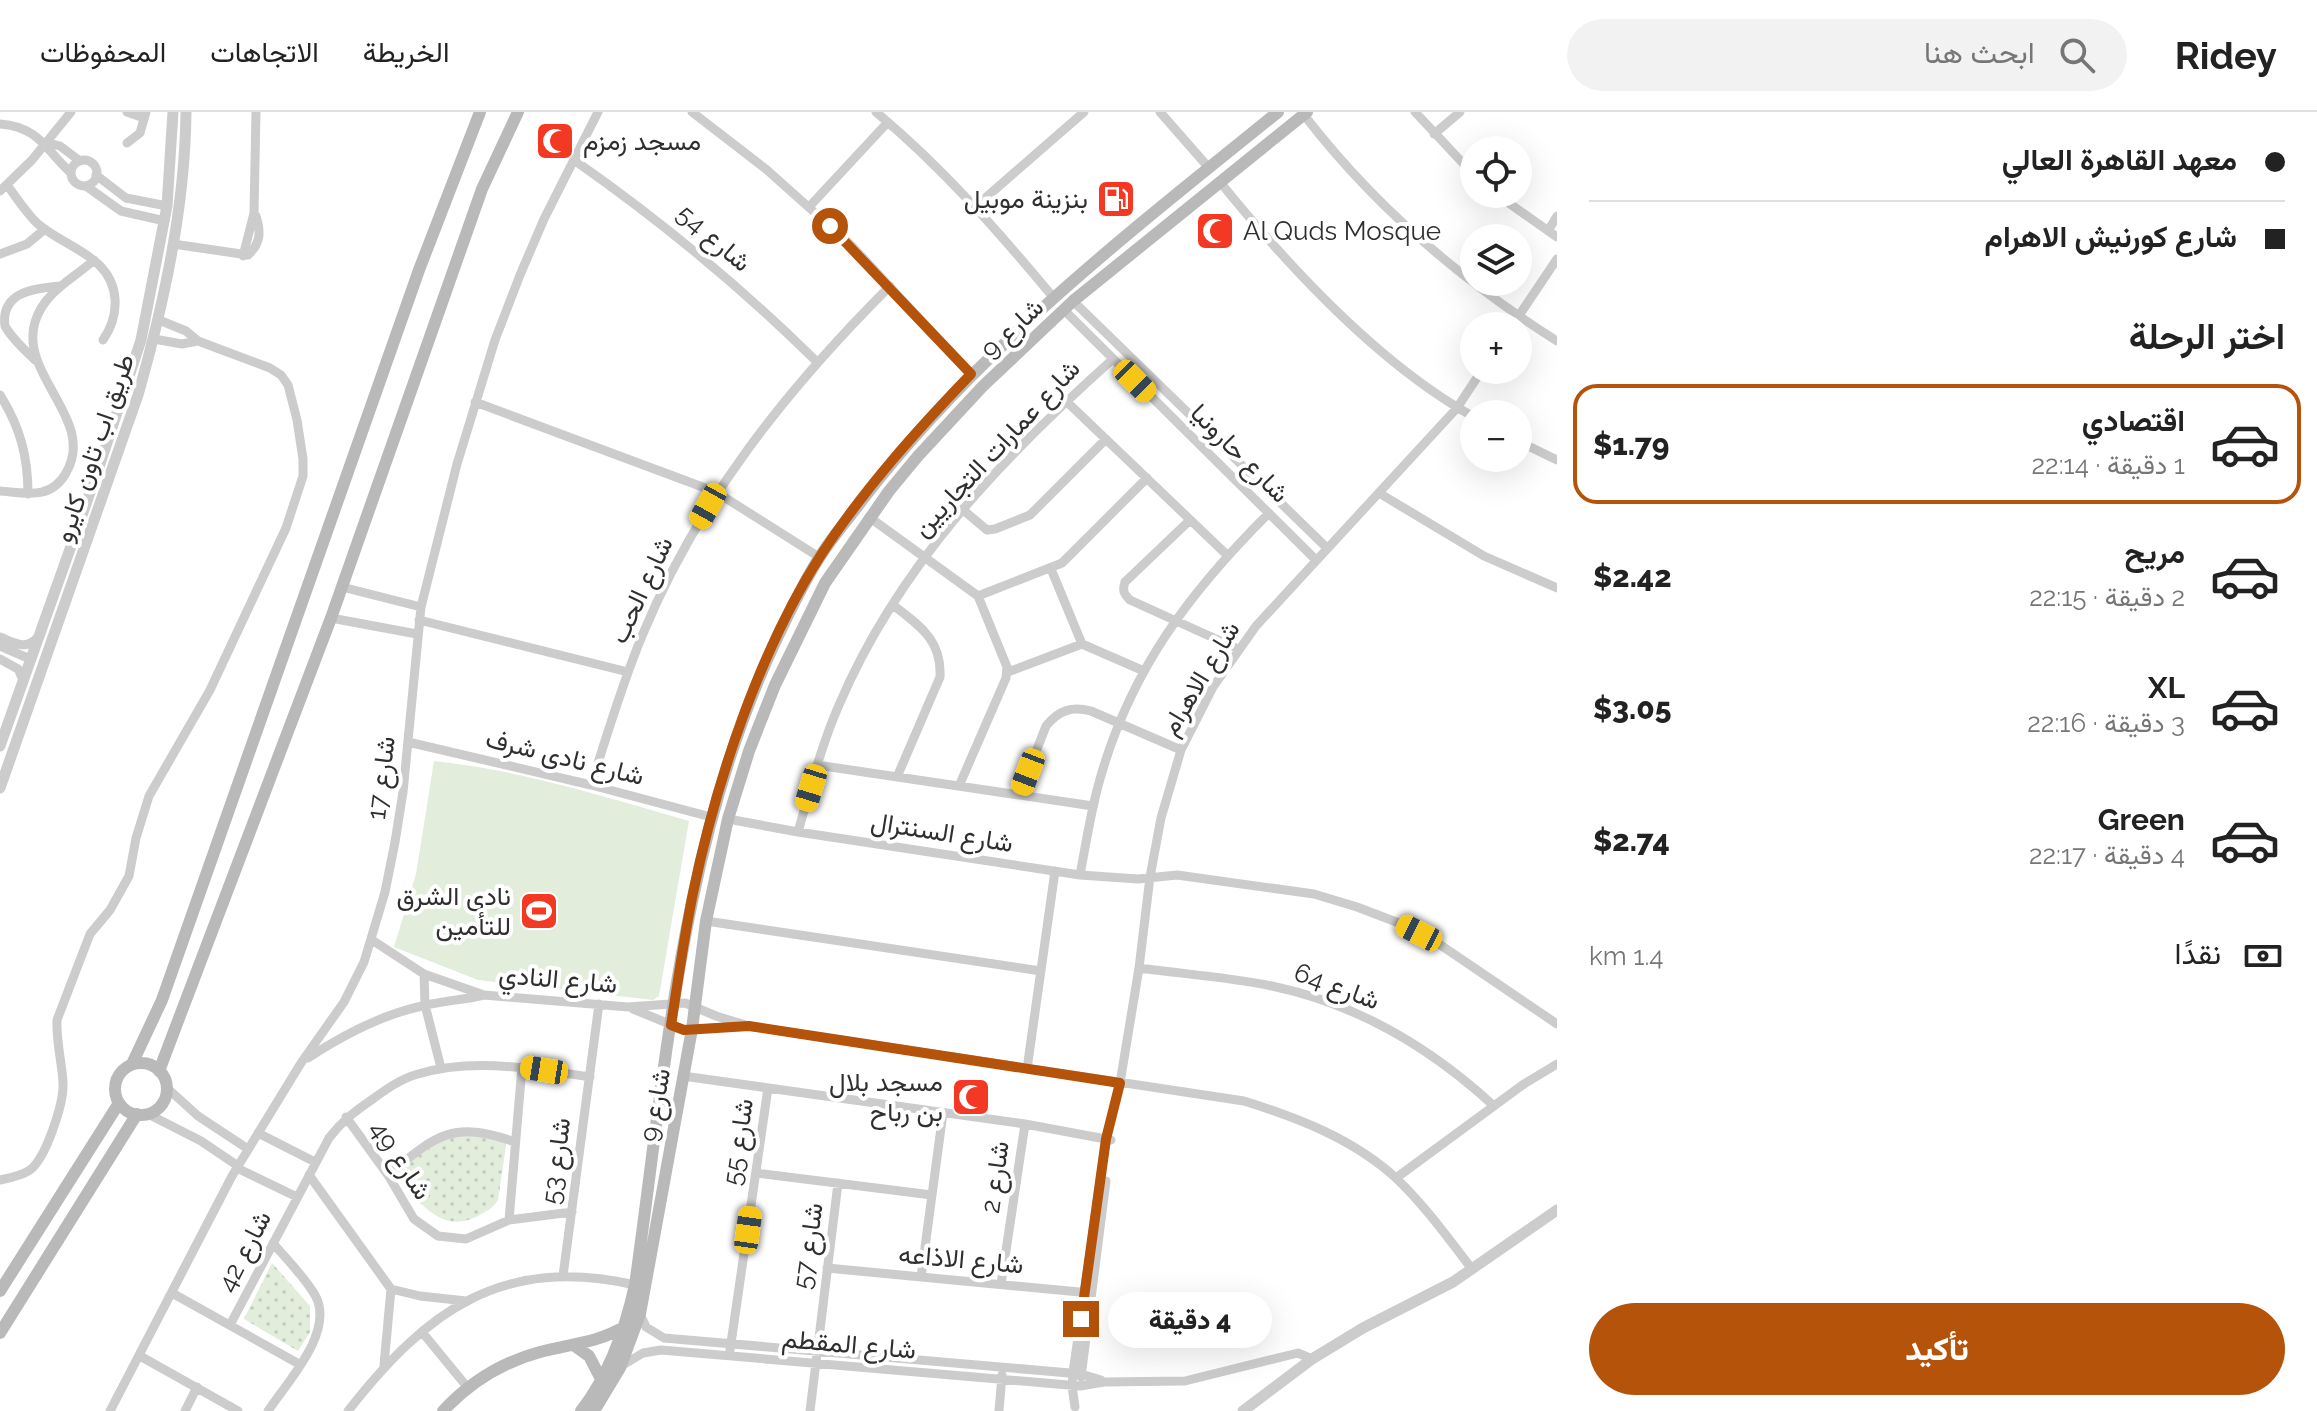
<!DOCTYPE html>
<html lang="ar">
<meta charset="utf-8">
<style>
body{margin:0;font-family:Raleway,Vazirmatn,sans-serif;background:#f2f2f2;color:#222;direction:rtl;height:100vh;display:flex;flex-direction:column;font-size:30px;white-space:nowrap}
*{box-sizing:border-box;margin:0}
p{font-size:26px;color:#767676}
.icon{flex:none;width:44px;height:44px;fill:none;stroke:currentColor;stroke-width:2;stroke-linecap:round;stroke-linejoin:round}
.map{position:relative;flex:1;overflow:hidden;direction:ltr}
.drawer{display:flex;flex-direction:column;background:#fff;width:760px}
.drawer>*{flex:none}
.top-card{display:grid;align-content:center;height:176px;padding:0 32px;background:#fff}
.tools{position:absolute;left:1460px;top:24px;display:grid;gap:16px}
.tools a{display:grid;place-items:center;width:72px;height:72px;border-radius:50%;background:#fff;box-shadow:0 8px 32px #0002;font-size:40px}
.end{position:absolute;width:36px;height:36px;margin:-18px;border:10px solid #b45309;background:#fff;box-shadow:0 0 0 4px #fff}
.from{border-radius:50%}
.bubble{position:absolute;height:56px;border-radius:28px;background:#fff;box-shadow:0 8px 32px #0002;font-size:26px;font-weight:800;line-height:56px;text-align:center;direction:rtl}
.car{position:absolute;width:24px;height:48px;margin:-24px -12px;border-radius:10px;box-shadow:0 0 6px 2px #0007;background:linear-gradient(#f5c518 24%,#345 0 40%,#f5c518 0 76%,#345 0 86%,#f5c518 0)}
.top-card b{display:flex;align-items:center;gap:28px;height:76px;font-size:30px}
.top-card b+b{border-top:2px solid #e0e0e0}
.top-card i{width:20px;height:20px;background:#222}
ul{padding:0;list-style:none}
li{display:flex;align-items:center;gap:24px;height:120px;margin:0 16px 12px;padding:0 16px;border:4px solid transparent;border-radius:24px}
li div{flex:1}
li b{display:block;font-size:30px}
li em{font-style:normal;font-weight:800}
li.selected{border-color:#b45309}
li>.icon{width:72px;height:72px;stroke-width:1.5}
h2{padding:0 32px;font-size:36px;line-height:96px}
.pay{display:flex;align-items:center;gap:20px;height:88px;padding:0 32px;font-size:30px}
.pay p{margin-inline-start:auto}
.action{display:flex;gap:16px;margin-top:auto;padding:16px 32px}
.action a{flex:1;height:92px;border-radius:48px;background:#b45309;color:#fff;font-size:32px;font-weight:800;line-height:92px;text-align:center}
header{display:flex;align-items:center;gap:48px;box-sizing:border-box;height:112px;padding:0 40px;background:#fff;border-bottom:2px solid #e0e0e0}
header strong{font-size:38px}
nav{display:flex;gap:44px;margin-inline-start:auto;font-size:28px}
.search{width:560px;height:72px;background:#f2f2f2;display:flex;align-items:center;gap:20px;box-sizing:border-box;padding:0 28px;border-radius:44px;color:#767676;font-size:30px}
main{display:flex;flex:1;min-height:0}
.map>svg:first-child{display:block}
</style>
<header>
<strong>Ridey</strong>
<div class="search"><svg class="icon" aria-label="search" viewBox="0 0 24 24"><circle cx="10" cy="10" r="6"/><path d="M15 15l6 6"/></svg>ابحث هنا</div>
<nav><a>الخريطة</a><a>الاتجاهات</a><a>المحفوظات</a></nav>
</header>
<main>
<section class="drawer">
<div class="top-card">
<b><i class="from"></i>معهد القاهرة العالي</b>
<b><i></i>شارع كورنيش الاهرام</b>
</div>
<h2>اختر الرحلة</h2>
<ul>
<li class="selected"><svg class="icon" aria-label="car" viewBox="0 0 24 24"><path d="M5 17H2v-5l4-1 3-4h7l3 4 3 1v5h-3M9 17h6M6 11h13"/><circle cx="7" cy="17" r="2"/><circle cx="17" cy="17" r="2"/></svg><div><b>اقتصادي</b><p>1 دقيقة · 22:14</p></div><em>$1.79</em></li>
<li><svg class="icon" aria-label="car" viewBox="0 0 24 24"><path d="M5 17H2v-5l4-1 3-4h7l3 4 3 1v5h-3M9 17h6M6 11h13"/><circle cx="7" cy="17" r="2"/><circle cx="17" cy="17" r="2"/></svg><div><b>مريح</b><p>2 دقيقة · 22:15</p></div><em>$2.42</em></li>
<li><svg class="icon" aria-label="car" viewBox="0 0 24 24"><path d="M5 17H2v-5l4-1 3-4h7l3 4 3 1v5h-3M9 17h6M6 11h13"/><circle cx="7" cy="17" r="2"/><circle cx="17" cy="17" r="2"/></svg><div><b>XL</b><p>3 دقيقة · 22:16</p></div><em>$3.05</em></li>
<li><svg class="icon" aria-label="car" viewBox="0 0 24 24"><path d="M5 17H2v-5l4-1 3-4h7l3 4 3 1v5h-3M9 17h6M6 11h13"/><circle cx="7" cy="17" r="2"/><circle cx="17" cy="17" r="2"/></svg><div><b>Green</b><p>4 دقيقة · 22:17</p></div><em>$2.74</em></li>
</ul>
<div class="pay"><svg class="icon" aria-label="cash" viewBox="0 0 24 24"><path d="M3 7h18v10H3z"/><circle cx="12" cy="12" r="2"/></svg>نقدًا<p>1.4 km</p></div>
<div class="action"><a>تأكيد</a></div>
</section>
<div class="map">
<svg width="1557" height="1299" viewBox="0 0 1557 1299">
<defs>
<pattern id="grass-dots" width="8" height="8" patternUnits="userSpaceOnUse" patternTransform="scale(2)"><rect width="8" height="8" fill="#e2eddc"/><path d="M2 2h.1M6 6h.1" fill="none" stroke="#c2ccbd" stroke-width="1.8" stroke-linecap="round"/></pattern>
</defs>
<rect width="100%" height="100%" fill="#fff"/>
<path fill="url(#grass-dots)" d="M463,1019l44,8 -9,61c-5,9 -12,11 -20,16 -37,19 -58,-14 -80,-38l-3,-7c22,-28 32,-36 68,-40z
M272,1151l38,43v26l-12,19 -54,-32z"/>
<path fill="#e2eddc" d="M434,649c86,9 172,36 255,60l-30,175 -6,4 -175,-20 -84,-33 22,-73z"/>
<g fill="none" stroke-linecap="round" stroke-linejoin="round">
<path stroke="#ccc" stroke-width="9" d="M127,0l17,6
M692,0l75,58 84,75 120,129
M876,0c66,55 122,119 177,185
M1160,0l49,56
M1415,0l59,63
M1304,3c71,92 155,164 253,226
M0,12c39,3 45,25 71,49
M1434,22l26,-22
M45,30l15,4 20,15
M127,31l13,-10 6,-21
M574,48c87,61 167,127 242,201
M71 61a13 13 0 1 1 26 0a13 13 0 1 1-26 0Z
M96,63l30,23 41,8
M1220,70c68,84 158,182 254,235
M7,73c10,13 19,28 31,39 28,24 74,32 77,75 1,15 -3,28 -12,41
M86,74l35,25 44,10
M0,79l32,-31 39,-48
M1496,82l61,43
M809,95l79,-85
M975,95l109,-95
M1548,119l9,-15
M173,132l75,11c13,-12 13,-23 8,-39
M0,142l27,-10 18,-15
M243,144l11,-43 2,-101
M1073,189l254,247
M1064,198l252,250
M1512,214l45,-67
M154,227l28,5 16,-3
M35,248c-10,-10 -23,-21 -30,-34 -5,-36 34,-38 55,-40
M0,283c20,32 28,61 28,99
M1066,289l161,154
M475,290l241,90 103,65
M1518,329l39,19
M0,379c26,2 51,9 66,-18 31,-53 -47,-97 -31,-151 9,-30 37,-42 59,-62
M1379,381l105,63 73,32
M962,397l25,21 8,-1 35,-14 76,-76
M869,405l109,79 29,71 -1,11 -47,108
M1190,408l-65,62c-3,9 -1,12 5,18l108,49
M1051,457l31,75
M342,475l79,20
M978,484l84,-33 85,-85
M893,493c27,21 49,35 47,72l-43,100
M331,506l86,16
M419,508l209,52
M0,525c13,5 26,14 37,1
M0,534l30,13
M0,547l18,10 5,11
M1008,560l74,-28 62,27
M408,630l183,43 120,32
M817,653l276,41
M591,673c16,-50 31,-101 51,-149 56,-136 145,-247 248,-350
M1019,683l27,-69c13,-16 26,-20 45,-15l90,39
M728,707l70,13 282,43 58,4 39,-4 137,19 43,13 42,16 40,21 118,80
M798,720c12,-42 23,-86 41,-127 59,-139 164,-248 274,-346
M1080,763c6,-32 11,-65 20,-96 31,-110 90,-187 169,-266
M706,809l335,50
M372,828l52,34 60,21 144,12 57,-4 31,13 33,10 495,75c54,17 110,38 153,78 28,27 51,59 75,90
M1139,856c44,6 89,9 133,18 86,18 158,61 222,120
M424,862l1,31 16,63
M633,897l51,21 58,-4
M308,946c35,-23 73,-43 114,-52 20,-5 41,-6 62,-11
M1027,957l28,-198
M683,964l342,48 86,16
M166,975l32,29 50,33
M148,1002l53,27 37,25
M346,1005l42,58 26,44 24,17 28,3 43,-19 63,-8
M258,1021l57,29
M237,1056l60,29
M756,1061l176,22
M309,1063l82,114 29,7 46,5
M388,1063c48,-40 64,-55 127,-33
M1396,1066l128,-94 33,-20
M0,1068c10,-2 21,-4 30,-10 16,-12 34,-67 33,-87 -1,-21 -7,-41 -6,-63l33,-86 20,-24 19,-34 7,-38 13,-42 61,-106 76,-162 17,-52v-17l-6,-39 -9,-35 -7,-10 -11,-7 -72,-27 -12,-10 -27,-11
M509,1108l13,-153
M827,1156l263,25
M563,1164l36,-272
M921,1165l22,-164
M1001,1172l24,-160
M172,1181l127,71
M640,1202l6,13 18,11 417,36 20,6
M230,1213l99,-187c12,-16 25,-26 41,-37 15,-11 30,-22 48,-27 55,-17 116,-5 172,3
M422,1220l46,56
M730,1238l38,-262
M140,1244l98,55
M384,1253l7,-76
M623,1253l20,-12 18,-3 419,36 24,-4 81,-1 113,-28 14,6
M1081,1265l25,-196
M1075,1295l-3,-21 1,-13 33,-234 14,-56 19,-115 11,-91 11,-59 20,-68 32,-63 43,-61 201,-218 25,-38
M110,1299l122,-235 69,-113 43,-61 20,-40 21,-70 10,-50 8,-50 18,-185 36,-143 38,-124 25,-65 24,-56 54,-107
M185,1299l12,-24
M268,1299c19,-29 66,-78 48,-114 -10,-19 -29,-37 -43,-54
M348,1299c79,-101 154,-156 287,-126
M810,1299l28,-228
M999,1299l3,-36"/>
<path stroke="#ccc" stroke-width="11" d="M0,634l97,-273 44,-133 26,-134 6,-94
M0,676l138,-393c26,-92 47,-187 48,-283
M1243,1299l69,-52 51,-31 90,-46 104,-72"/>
<path stroke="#b9b9b9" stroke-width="12" d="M115 977a26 26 0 1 1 52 0a26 26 0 1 1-52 0Z
M132,952l30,-64 257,-730 61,-158
M159,959l172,-453 151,-429 36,-77
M0,1179l119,-188
M0,1221l137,-219
M575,1234l14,10 12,23
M443,1299c26,-28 60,-49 97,-59 30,-8 57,-9 84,-25
M581,1299c28,-36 44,-81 54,-126 31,-219 46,-446 143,-649 13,-27 26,-55 43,-81 12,-19 28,-37 42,-56 116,-151 268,-268 415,-387
M594,1299l26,-43 20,-54 52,-285 14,-108 22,-102 21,-68 26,-66 50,-102 64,-92 29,-35 65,-70 90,-85 234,-189"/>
</g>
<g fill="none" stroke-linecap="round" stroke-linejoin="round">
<path stroke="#b45309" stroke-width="10" d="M830,114l141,148c-54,56 -108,116 -150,181 -62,96 -105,227 -128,338 -9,44 -15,88 -22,132l13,5 65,-4 371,57 -14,56 -25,180"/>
</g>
<defs>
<g id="mosque-square" transform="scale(2)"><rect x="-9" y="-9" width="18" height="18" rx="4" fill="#f33824" stroke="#fff"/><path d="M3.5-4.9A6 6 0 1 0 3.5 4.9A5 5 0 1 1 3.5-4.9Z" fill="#fff"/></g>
<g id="fuel-square" transform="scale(2)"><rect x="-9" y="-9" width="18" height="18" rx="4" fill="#f33824" stroke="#fff"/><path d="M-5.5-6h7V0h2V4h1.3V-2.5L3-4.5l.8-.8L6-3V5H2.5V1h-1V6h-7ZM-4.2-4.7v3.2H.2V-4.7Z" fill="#fff"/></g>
<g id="stadium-square" transform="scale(2)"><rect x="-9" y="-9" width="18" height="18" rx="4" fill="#f33824" stroke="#fff"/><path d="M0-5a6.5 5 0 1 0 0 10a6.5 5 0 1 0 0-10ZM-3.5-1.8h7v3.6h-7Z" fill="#fff"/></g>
</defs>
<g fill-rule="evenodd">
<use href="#mosque-square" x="555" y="29"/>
<use href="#fuel-square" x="1116" y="87"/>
<use href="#mosque-square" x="1215" y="119"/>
<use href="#stadium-square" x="539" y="799"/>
<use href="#mosque-square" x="971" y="985"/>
</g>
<g text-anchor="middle" stroke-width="8" stroke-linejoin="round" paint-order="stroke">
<g font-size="26" fill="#2f2f2f" stroke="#fff" text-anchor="end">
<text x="583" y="38" text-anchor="start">مسجد زمزم</text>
<text x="1088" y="96">بنزينة موبيل</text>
<text x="1243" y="128" text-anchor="start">Al Quds Mosque</text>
<text x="511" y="793">نادى الشرق<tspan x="511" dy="30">للتأمين</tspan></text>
<text x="943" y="979">مسجد بلال<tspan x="943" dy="30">بن رباح</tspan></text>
</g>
<g font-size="26" fill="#2f2f2f" stroke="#fff">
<text transform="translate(714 126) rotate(40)" y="9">شارع 54</text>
<text transform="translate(1012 216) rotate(-43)" y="9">شارع 9</text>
<text transform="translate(94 336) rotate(-71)" y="9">طريق اب تاون كايرو</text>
<text transform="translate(996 336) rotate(-47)" y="9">شارع عمارات التجاريين</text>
<text transform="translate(1240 341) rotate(45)" y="9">شارع حارونيا</text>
<text transform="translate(641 478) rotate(-65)" y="9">شارع الحب</text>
<text transform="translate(1200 566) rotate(-59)" y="9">شارع الاهرام</text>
<text transform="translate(565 645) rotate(14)" y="9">شارع نادى شرف</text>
<text transform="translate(381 666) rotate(-83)" y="9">شارع 17</text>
<text transform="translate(942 720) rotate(9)" y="9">شارع السنترال</text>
<text transform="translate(558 867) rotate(5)" y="9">شارع النادي</text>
<text transform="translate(1337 874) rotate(20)" y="9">شارع 64</text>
<text transform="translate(655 993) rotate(-80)" y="9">شارع 9</text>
<text transform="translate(738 1030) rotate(-82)" y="9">شارع 55</text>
<text transform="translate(401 1048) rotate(56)" y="9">شارع 49</text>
<text transform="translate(556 1049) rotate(-83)" y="9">شارع 53</text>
<text transform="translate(995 1065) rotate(-82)" y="9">شارع 2</text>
<text transform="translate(808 1134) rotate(-82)" y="9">شارع 57</text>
<text transform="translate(244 1139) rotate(-63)" y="9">شارع 42</text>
<text transform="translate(961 1147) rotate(5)" y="9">شارع الاذاعه</text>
<text transform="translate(849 1232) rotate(5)" y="9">شارع المقطم</text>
</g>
</g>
</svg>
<div class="tools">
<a><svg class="icon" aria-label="locate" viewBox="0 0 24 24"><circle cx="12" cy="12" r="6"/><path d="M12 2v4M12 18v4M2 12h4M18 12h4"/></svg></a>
<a><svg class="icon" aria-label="layers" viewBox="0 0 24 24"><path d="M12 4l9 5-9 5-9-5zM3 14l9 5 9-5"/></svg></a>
<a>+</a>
<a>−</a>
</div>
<i class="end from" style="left:830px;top:114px"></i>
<i class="end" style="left:1081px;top:1207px"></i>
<div class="bubble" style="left:1108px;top:1180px;width:164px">4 دقيقة</div>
<i class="car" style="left:1135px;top:269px;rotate:135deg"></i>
<i class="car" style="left:708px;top:394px;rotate:209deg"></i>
<i class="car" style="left:1028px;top:660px;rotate:201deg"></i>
<i class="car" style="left:811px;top:676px;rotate:197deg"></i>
<i class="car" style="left:1419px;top:821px;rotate:297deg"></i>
<i class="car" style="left:544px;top:958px;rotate:279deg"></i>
<i class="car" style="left:748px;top:1118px;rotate:8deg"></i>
</div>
</main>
